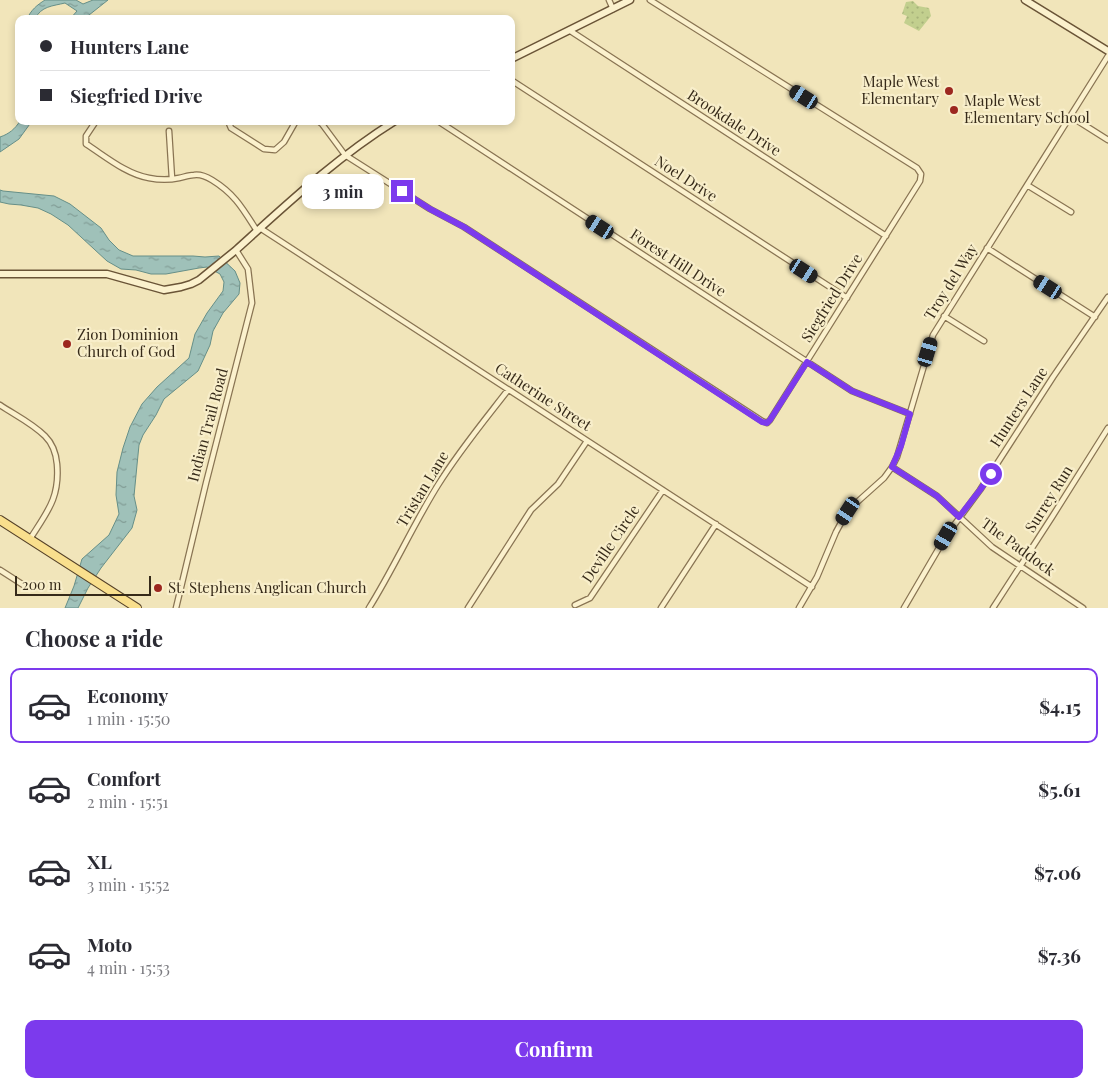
<!DOCTYPE html>
<meta charset="utf-8">
<style>
body{margin:0;font-family:"Playfair Display",serif;background:#f7f7f7;color:#2b2b33;height:100vh;display:flex;flex-direction:column;font-size:19px;white-space:nowrap}
*{box-sizing:border-box;margin:0}
p{font-size:16px;color:#7c7c81}
.icon{flex:none;width:28px;height:28px;fill:none;stroke:currentColor;stroke-width:2;stroke-linecap:round;stroke-linejoin:round}
.map{position:relative;height:608px;overflow:hidden}
.drawer{display:flex;flex-direction:column;background:#fff;flex:1}
.drawer>*{flex:none}
.top-card{position:absolute;left:15px;top:15px;width:500px;height:110px;border-radius:10px;box-shadow:0 2px 8px #0003;display:grid;align-content:center;height:110px;padding:0 25px;background:#fff}
.scale{position:absolute;left:15px;bottom:12px;width:136px;box-sizing:border-box;padding-left:5px;border:2px solid #362a19;border-top:0;font-size:14px;line-height:18px;white-space:nowrap;color:#362a19;-webkit-text-stroke:4px #f8eeca;paint-order:stroke}
.end{position:absolute;width:22px;height:22px;margin:-11px;border:6px solid #7c3aed;background:#fff;box-shadow:0 0 0 2px #fff}
.from{border-radius:50%}
.bubble{position:absolute;height:35px;border-radius:10px;background:#fff;box-shadow:0 2px 8px #0003;font-size:16px;font-weight:700;line-height:35px;text-align:center}
.car{position:absolute;width:15px;height:30px;margin:-15px -8px;border-radius:6px;box-shadow:0 0 4px 1px #0007;background:linear-gradient(#222 24%,#8ab4d8 0 40%,#222 0 76%,#8ab4d8 0 86%,#222 0)}
.top-card b{display:flex;align-items:center;gap:18px;height:48px;font-size:19px}
.top-card b+b{border-top:1px solid #e1e1e2}
.top-card i{width:12px;height:12px;background:#2b2b33}
ul{padding:0;list-style:none}
li{display:flex;align-items:center;gap:15px;height:75px;margin:0 10px 8px;padding:0 15px;border:2px solid transparent;border-radius:10px}
li div{flex:1}
li b{display:block;font-size:19px}
li em{font-style:normal;font-weight:700}
li.selected{border-color:#7c3aed}
li>.icon{width:45px;height:45px;stroke-width:1.5}
h2{padding:0 25px;font-size:22px;line-height:60px}
.cta{display:flex;gap:10px;margin-top:auto;padding:10px 25px}
.cta a{flex:1;height:58px;border-radius:10px;background:#7c3aed;color:#fff;font-size:20px;font-weight:700;line-height:58px;text-align:center}
.map>svg:first-child{display:block}
</style>
<div class="map">
<svg width="1108" height="608" viewBox="0 0 1108 608">
<defs>
<pattern id="park-dots" width="8" height="8" patternUnits="userSpaceOnUse" patternTransform="scale(1.25)"><rect width="8" height="8" fill="#c2cf8e"/><path d="M2 2h.1M6 6h.1" fill="none" stroke="#a7b27a" stroke-width="1.8" stroke-linecap="round"/></pattern>
<pattern id="water-ripples" width="26" height="14" patternUnits="userSpaceOnUse" patternTransform="scale(1.25)"><rect width="26" height="14" fill="#9fc1b9"/><path d="M2 4q2-2 4 0t4 0M15 11q2-2 4 0t4 0" fill="none" stroke="#829d96"/></pattern>
</defs>
<rect width="100%" height="100%" fill="#f1e5ba"/>
<path fill="url(#park-dots)" d="M913,1l5,5 11,2 2,8 -12,15 -15,-8 3,-7 -5,-2 4,-12z"/>
<path fill="url(#water-ripples)" stroke="#668f88" d="M45,0h31l7,4 10,-4h15l-24,19h-14l7,-8 -12,-8c-12,3 -24,3 -30,16h-8c4,-9 10,-14 18,-19z
M20,121h12l-13,18 -19,13v-15c9,-3 15,-8 20,-16z
M0,190l3,1 51,5 16,8 31,24 8,12 10,10 14,6h60l12,1 14,-1 16,15 5,12 -1,11 -16,19 -10,18 -3,14 -12,26 -34,28 -8,16 -13,20 -4,10 -2,20 -3,31 3,14 -5,18 -31,40 -13,20 -10,20h-13l9,-22 8,-27 27,-24 10,-21 -3,-19 1,-23 6,-24 7,-21 12,-23 15,-17 32,-29 6,-24 12,-21 16,-22 1,-9 -4,-8 -13,-7 -8,1 -33,6h-15l-15,-4 -15,-1 -14,-8 -39,-36 -17,-11 -13,-6 -17,-3 -12,-1 -9,-2z"/>
<g fill="none" stroke-linecap="round" stroke-linejoin="round">
<g stroke="#897453" stroke-width="7">
<path id="street" d="M609,0l4,9
M569,30l317,206
M511,80l336,218
M1070,116l38,24
M96,121l-10,15v8c19,12 40,30 63,34 10,2 21,2 30,0 5,-1 10,-3 15,-3 7,-1 13,2 18,5 23,14 31,29 45,51
M228,121l3,7 33,21 11,1 9,-8 12,-21
M318,121l4,3 23,31 85,54 34,18 298,194 5,2 3,-3 150,-239 1,-7 -4,-6 -267,-168
M438,121l414,270 58,23
M169,131l3,48
M1027,185l44,27
M260,228l552,359
M987,248l108,69
M944,316l40,25
M0,405c15,10 32,18 45,31 8,8 11,17 12,28 3,34 -10,48 -27,75
M892,467l45,29 55,51 91,61
M0,570l25,16
M575,605l15,-7 73,-108
M176,608l30,-125 46,-180 -4,-34 -12,-19
M369,608c25,-40 44,-83 69,-123 21,-34 46,-64 70,-95
M468,608l63,-98 27,-26 29,-43
M661,608l55,-84
M799,608l18,-31 19,-45 6,-11 13,-17 29,-26 8,-11 5,-10 36,-122 5,-8 170,-271
M904,608l42,-72 34,-46 73,-113 55,-80
M993,608l59,-91 56,-89"/>
</g>
<g stroke="#6a5437" stroke-width="9">
<path id="secondary" d="M1025,0l83,51
M511,59l119,-59
M0,274h107l57,16 17,-3 10,-3 8,-4 37,-30c51,-46 101,-93 159,-129"/>
</g>
<g stroke="#554128" stroke-width="10">
<path id="primary" d="M0,520l137,88"/>
</g>
<use href="#street" stroke="#fbf1cd" stroke-width="4.5"/>
<use href="#secondary" stroke="#fbf1cd" stroke-width="6"/>
<use href="#primary" stroke="#f9df8d" stroke-width="8"/>
</g>
<g fill="none" stroke-linecap="round" stroke-linejoin="round">
<path stroke="#7c3aed" stroke-width="6" d="M402,191l28,18 34,18 298,195 5,1 3,-3 37,-58 45,29 58,23 -9,32 -9,21 45,29 22,21 21,-27 11,-16"/>
</g>
<g fill="#9c271f" stroke="#f8eeca" stroke-width="2">
<circle cx="949" cy="91" r="5"/>
<circle cx="954" cy="110" r="5"/>
<circle cx="67" cy="344" r="5"/>
<circle cx="158" cy="588" r="5"/>
</g>
<g text-anchor="middle" stroke-width="4.5" stroke-linejoin="round" paint-order="stroke">
<g font-size="15" fill="#362a19" stroke="#f8eeca" text-anchor="start">
<text x="939" y="87" text-anchor="end">Maple West<tspan x="939" dy="17">Elementary</tspan></text>
<text x="964" y="106">Maple West<tspan x="964" dy="17">Elementary School</tspan></text>
<text x="77" y="340">Zion Dominion<tspan x="77" dy="17">Church of God</tspan></text>
<text x="168" y="593">St. Stephens Anglican Church</text>
</g>
<g font-size="15" fill="#362a19" stroke="#f8eeca">
<text transform="translate(734 123) rotate(33)" y="5">Brookdale Drive</text>
<text transform="translate(686 179) rotate(33)" y="5">Noel Drive</text>
<text transform="translate(678 263) rotate(33)" y="5">Forest Hill Drive</text>
<text transform="translate(951 282) rotate(-58)" y="5">Troy del Way</text>
<text transform="translate(832 298) rotate(-58)" y="5">Siegfried Drive</text>
<text transform="translate(543 397) rotate(33)" y="5">Catherine Street</text>
<text transform="translate(1019 407) rotate(-57)" y="5">Hunters Lane</text>
<text transform="translate(208 425) rotate(-75)" y="5">Indian Trail Road</text>
<text transform="translate(423 489) rotate(-59)" y="5">Tristan Lane</text>
<text transform="translate(1049 499) rotate(-58)" y="5">Surrey Run</text>
<text transform="translate(611 544) rotate(-56)" y="5">Deville Circle</text>
<text transform="translate(1018 547) rotate(36)" y="5">The Paddock</text>
</g>
</g>
</svg>
<div class="scale">200 m</div>
<i class="end from" style="left:991px;top:474px"></i>
<i class="end" style="left:402px;top:191px"></i>
<div class="bubble" style="left:302px;top:174px;width:82px">3 min</div>
<i class="car" style="left:804px;top:97px;rotate:302deg"></i>
<i class="car" style="left:600px;top:227px;rotate:303deg"></i>
<i class="car" style="left:804px;top:271px;rotate:123deg"></i>
<i class="car" style="left:1048px;top:287px;rotate:302deg"></i>
<i class="car" style="left:928px;top:352px;rotate:17deg"></i>
<i class="car" style="left:848px;top:511px;rotate:213deg"></i>
<i class="car" style="left:946px;top:536px;rotate:210deg"></i>
<div class="top-card">
<b><i class="from"></i>Hunters Lane</b>
<b><i></i>Siegfried Drive</b>
</div>
</div>
<section class="drawer">
<h2>Choose a ride</h2>
<ul>
<li class="selected"><svg class="icon" aria-label="car" viewBox="0 0 24 24"><path d="M5 17H2v-5l4-1 3-4h7l3 4 3 1v5h-3M9 17h6M6 11h13"/><circle cx="7" cy="17" r="2"/><circle cx="17" cy="17" r="2"/></svg><div><b>Economy</b><p>1 min · 15:50</p></div><em>$4.15</em></li>
<li><svg class="icon" aria-label="car" viewBox="0 0 24 24"><path d="M5 17H2v-5l4-1 3-4h7l3 4 3 1v5h-3M9 17h6M6 11h13"/><circle cx="7" cy="17" r="2"/><circle cx="17" cy="17" r="2"/></svg><div><b>Comfort</b><p>2 min · 15:51</p></div><em>$5.61</em></li>
<li><svg class="icon" aria-label="car" viewBox="0 0 24 24"><path d="M5 17H2v-5l4-1 3-4h7l3 4 3 1v5h-3M9 17h6M6 11h13"/><circle cx="7" cy="17" r="2"/><circle cx="17" cy="17" r="2"/></svg><div><b>XL</b><p>3 min · 15:52</p></div><em>$7.06</em></li>
<li><svg class="icon" aria-label="car" viewBox="0 0 24 24"><path d="M5 17H2v-5l4-1 3-4h7l3 4 3 1v5h-3M9 17h6M6 11h13"/><circle cx="7" cy="17" r="2"/><circle cx="17" cy="17" r="2"/></svg><div><b>Moto</b><p>4 min · 15:53</p></div><em>$7.36</em></li>
</ul>
<div class="cta"><a>Confirm</a></div>
</section>
